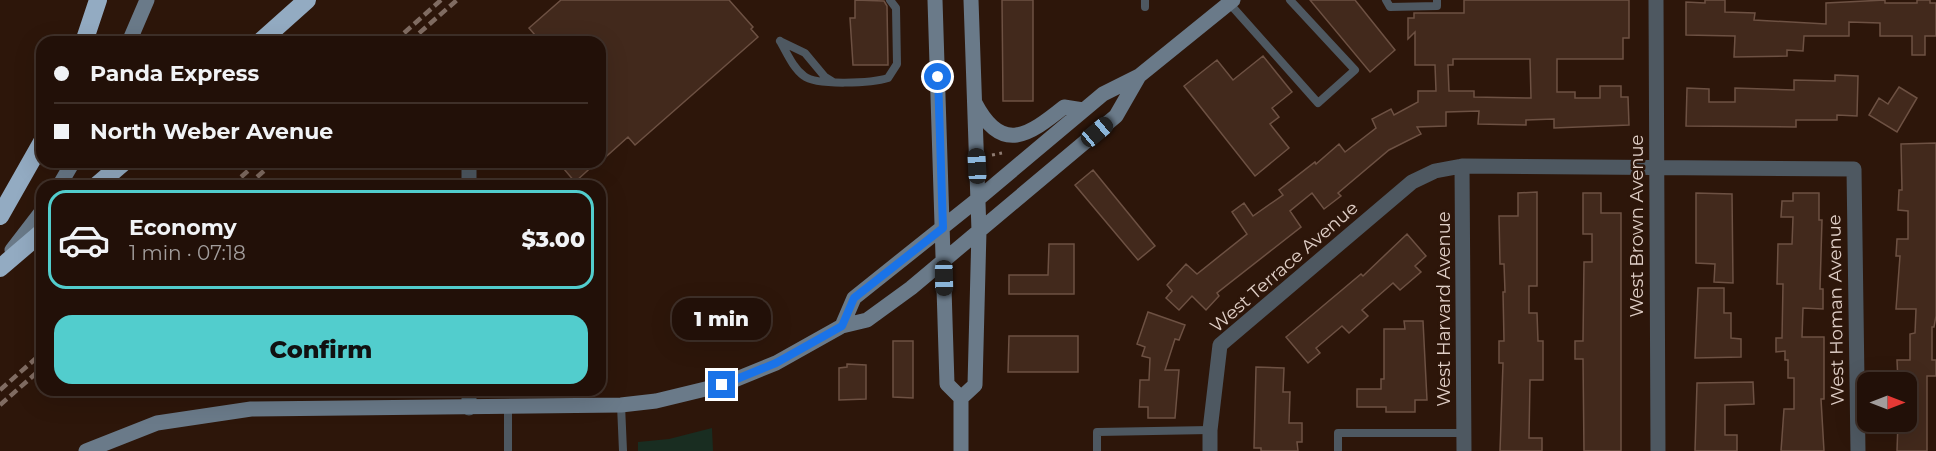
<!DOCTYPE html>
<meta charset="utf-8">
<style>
body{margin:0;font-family:Montserrat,sans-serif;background:#2e1e16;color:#f1f3f6;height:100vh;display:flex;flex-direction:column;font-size:22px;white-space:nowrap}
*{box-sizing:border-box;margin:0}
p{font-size:20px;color:#a29d9c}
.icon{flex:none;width:33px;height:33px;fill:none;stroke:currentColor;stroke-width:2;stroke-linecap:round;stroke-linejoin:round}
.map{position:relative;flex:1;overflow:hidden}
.panel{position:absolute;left:36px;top:180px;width:570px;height:216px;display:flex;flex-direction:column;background:#221008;border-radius:18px;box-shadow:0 6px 24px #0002,0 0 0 2px #3f3029}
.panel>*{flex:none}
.hud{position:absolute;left:36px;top:36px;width:570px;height:132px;border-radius:18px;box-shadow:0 6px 24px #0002,0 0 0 2px #3f3029;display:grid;align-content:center;height:132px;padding:0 18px;background:#221008}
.needle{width:39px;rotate:90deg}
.fabs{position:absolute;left:1857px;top:372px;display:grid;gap:12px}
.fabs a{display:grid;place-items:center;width:60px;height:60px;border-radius:12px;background:#221008;box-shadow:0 6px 24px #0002,0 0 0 2px #3f3029;font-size:30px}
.end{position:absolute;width:27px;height:27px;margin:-14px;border:8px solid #1a73e8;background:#fff;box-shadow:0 0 0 3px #fff}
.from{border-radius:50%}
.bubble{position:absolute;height:42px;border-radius:18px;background:#221008;box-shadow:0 6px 24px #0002,0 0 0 2px #3f3029;font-size:20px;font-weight:800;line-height:42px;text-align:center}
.car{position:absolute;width:18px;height:36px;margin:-18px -9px;border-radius:8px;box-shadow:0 0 4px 2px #0007;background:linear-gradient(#222 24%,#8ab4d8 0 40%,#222 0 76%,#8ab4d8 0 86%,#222 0)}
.hud b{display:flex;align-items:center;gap:21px;height:57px;font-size:22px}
.hud b+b{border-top:2px solid #3f3029}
.hud i{width:15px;height:15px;background:#f1f3f6}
ul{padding:10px 0 0;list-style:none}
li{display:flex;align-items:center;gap:18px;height:99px;margin:0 12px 9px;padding:0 6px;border:3px solid transparent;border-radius:18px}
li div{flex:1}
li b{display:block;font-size:22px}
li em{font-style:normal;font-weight:800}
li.current{border-color:#52cdcd}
li>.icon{width:54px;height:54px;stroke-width:1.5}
.cta{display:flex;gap:12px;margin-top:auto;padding:12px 18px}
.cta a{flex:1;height:69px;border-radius:18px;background:#52cdcd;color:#111;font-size:24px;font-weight:800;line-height:69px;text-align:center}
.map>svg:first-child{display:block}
</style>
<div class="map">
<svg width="1936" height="451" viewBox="0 0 1936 451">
<rect width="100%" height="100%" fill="#2d160a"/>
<path fill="#192d21" d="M712,428l1,23h-75v-9l31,-3z"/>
<path fill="#42291c" stroke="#6d5143" stroke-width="1.5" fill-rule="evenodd" d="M561,0h168l24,27 -2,2 7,8 -123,108 -7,-8 -28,25v-120h-59l-12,-14z
M855,0l29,1 3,5 1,59h-35l-3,-47h5z
M1002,0h31v101h-30z
M1310,0h45l40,50 -25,22z
M1464,0h165v38h-6v21h-66v33h18v6h25v-12h21v11h7l1,28 -75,3v-9l-28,1v5l-48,-1 1,-13 -33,1v14l-29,1 4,7 -32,16 -51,43 3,3 -17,13 -12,-16 -22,18 11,16 -84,66 2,3 -13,14 -14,-14 -13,14 -13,-12 6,-7 -5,-6 19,-21 11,10 50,-40 -15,-22 12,-9 9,13 30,-21 -4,-5 36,-28 1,2 23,-20 6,8 31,-24 -4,-9 19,-10 3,6 24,-13v-11h18l-1,-26h-20v-33l-7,7v-21h6v-5h50zM1453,59h77l1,39 -57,-1v-6h-25l-1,-26h5z
M1705,0h20v12l30,1 -1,7 72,4v-21l59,-3v3h32v-3h13v3h6v33h-11v19h-13v-19h-32v-13l-31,-1v14h-45l-1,15 -16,-1v6l-53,1 1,-21 -49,-1v-33l19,1z
M1263,56l29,36 -20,16 7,9 -9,7 19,24 -34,28 -71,-90 33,-26 16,20z
M1835,75l23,1 -1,40 -20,-1v5h-41v7l-110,-1 1,-38 22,1v13h26v-14l59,2v-10l41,1z
M1899,87l18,11 -20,34 -28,-17 10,-17 9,6z
M1936,143v173l-2,11h-2v33h4v16h-9v75h-30l1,-29h8v-40h-8l-1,-22h13v-26l5,-1 1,-24h-20l4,-53h-4l1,-17h11v-28l-10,-1 1,-20h3l-1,-46z
M558,162h39l-22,20z
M1093,170l62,76 -17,14 -63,-75z
M1537,192v94h-8v27h8l1,28h5v39h-13l-1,58h13v13h-42l3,-88h-4v-22h5l-1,-49h2l-1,-28h-4l-1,-48h19v-23z
M1583,193h18v20h20v238h-37l-1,-92h-8v-18h8l1,-79h8v-28h-9z
M1696,193l36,1 1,89 -19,-1 1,-18 -19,-1z
M1793,193h26v27h3l-2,69h3v20l-20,-1 -1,29h22v62h-3l3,52h-43l3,-42h10v-31h-6v-18h-3v-9l-9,1v-14h6l1,-54h-6l1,-40h14l1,-27h-12l1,-16h11z
M1407,234l19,22 -11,10 6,6 -21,18 -7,-7 -31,27 6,6 -19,17 -7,-7 -26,22 4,5 -12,10 -22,-26 75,-63 2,2z
M1049,244h25v50h-65v-19h39z
M1698,288h26v25h7v25l10,1v18l-46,1z
M1148,312l37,13 -6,15 -4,-1 -10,31h14l-4,48h-27v-11h-9l1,-27h9l1,-22 -8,-2 3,-9 -8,-3z
M1404,321h19l4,79h-12v12h-29v-5h-29v-18h24v-10h3v-50h21z
M1009,336h69v36h-70z
M893,341h20v57l-20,-1z
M847,364l19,1v34l-27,1v-32l8,-1z
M1256,367l28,1 -1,24h7l-1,31h13v19h-5l1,9h-37v-3h-7z
M1753,382l1,22 -29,1v30h12v16h-42l2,-68z"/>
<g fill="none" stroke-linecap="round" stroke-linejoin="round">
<path stroke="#8f7c72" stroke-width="3" stroke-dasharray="3 4.5" stroke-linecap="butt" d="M992,155l10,-2"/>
<path stroke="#4e5861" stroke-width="8" d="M1386,0l4,7 47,-1v-6
M1229,3l89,100 37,-33 -65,-70
M1145,7v-7
M780,41c7,12 13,27 24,35 12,10 69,7 84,2l9,-14 -1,-56 -6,-8
M780,41l25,12 20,24 8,5
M621,405l2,46
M508,407v44
M1097,451v-19l113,-2
M1338,451v-18h126"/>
<path stroke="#4e5861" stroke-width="15" d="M1656,0l2,451
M1462,166l2,285
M469,186v-24
M469,408v-18
M1210,451v-21l10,-85 192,-163 23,-11 27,-5 392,3 4,282"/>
<path stroke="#6a7a89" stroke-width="15" d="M935,0l12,384 14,14v53
M129,42l18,-42
M975,103c27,52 54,32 89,4l19,3
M59,186l14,-24
M12,250l30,-39
M842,326l12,-28 124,-99 125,-105 36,-18 94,-76
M961,398l14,-13 4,-154 -8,-231
M86,451l71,-28 94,-14 370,-4 35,-4 66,-16 54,-22 66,-37 25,-6 44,-32 205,-172 23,-40"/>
<path stroke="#93abc2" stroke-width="18" d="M84,42l14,-42
M260,42l47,-42
M96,186l28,-24
M0,216l42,-74
M0,268l42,-36"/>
<path stroke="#806c62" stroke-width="4.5" stroke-dasharray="9 4.5" stroke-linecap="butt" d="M394,42l47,-42
M409,42l48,-42
M231,186l27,-24
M247,186l27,-24
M0,390l42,-37
M0,405l42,-37"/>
</g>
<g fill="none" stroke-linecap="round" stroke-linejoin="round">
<path stroke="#1a73e8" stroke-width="8" d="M722,385l54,-22 66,-37 12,-28 89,-70 -5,-151"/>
</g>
<g text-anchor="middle" stroke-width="5" stroke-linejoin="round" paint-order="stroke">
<g font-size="18" fill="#e0cfc7" stroke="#2d160a">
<text transform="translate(1637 226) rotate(-90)" y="6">West Brown Avenue</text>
<text transform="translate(1284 267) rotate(-41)" y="6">West Terrace Avenue</text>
<text transform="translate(1444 309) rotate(-90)" y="6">West Harvard Avenue</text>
<text transform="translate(1836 310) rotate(-91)" y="6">West Homan Avenue</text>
</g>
</g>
</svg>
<div class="fabs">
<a><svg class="needle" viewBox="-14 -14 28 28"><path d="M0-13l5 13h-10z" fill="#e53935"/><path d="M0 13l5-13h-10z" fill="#a29d9c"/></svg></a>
</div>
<i class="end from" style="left:938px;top:77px"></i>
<i class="end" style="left:722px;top:385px"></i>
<div class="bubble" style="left:672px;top:298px;width:99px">1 min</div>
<i class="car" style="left:1097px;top:132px;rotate:50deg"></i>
<i class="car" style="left:977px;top:166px;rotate:357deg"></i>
<i class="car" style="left:944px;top:278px;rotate:179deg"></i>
<div class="hud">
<b><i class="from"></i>Panda Express</b>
<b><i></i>North Weber Avenue</b>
</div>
<section class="panel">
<ul>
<li class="current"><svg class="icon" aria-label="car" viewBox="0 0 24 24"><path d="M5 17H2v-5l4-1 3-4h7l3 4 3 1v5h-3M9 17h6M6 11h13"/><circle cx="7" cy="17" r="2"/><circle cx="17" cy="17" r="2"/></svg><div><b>Economy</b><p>1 min · 07:18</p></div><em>$3.00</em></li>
</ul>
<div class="cta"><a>Confirm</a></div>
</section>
</div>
